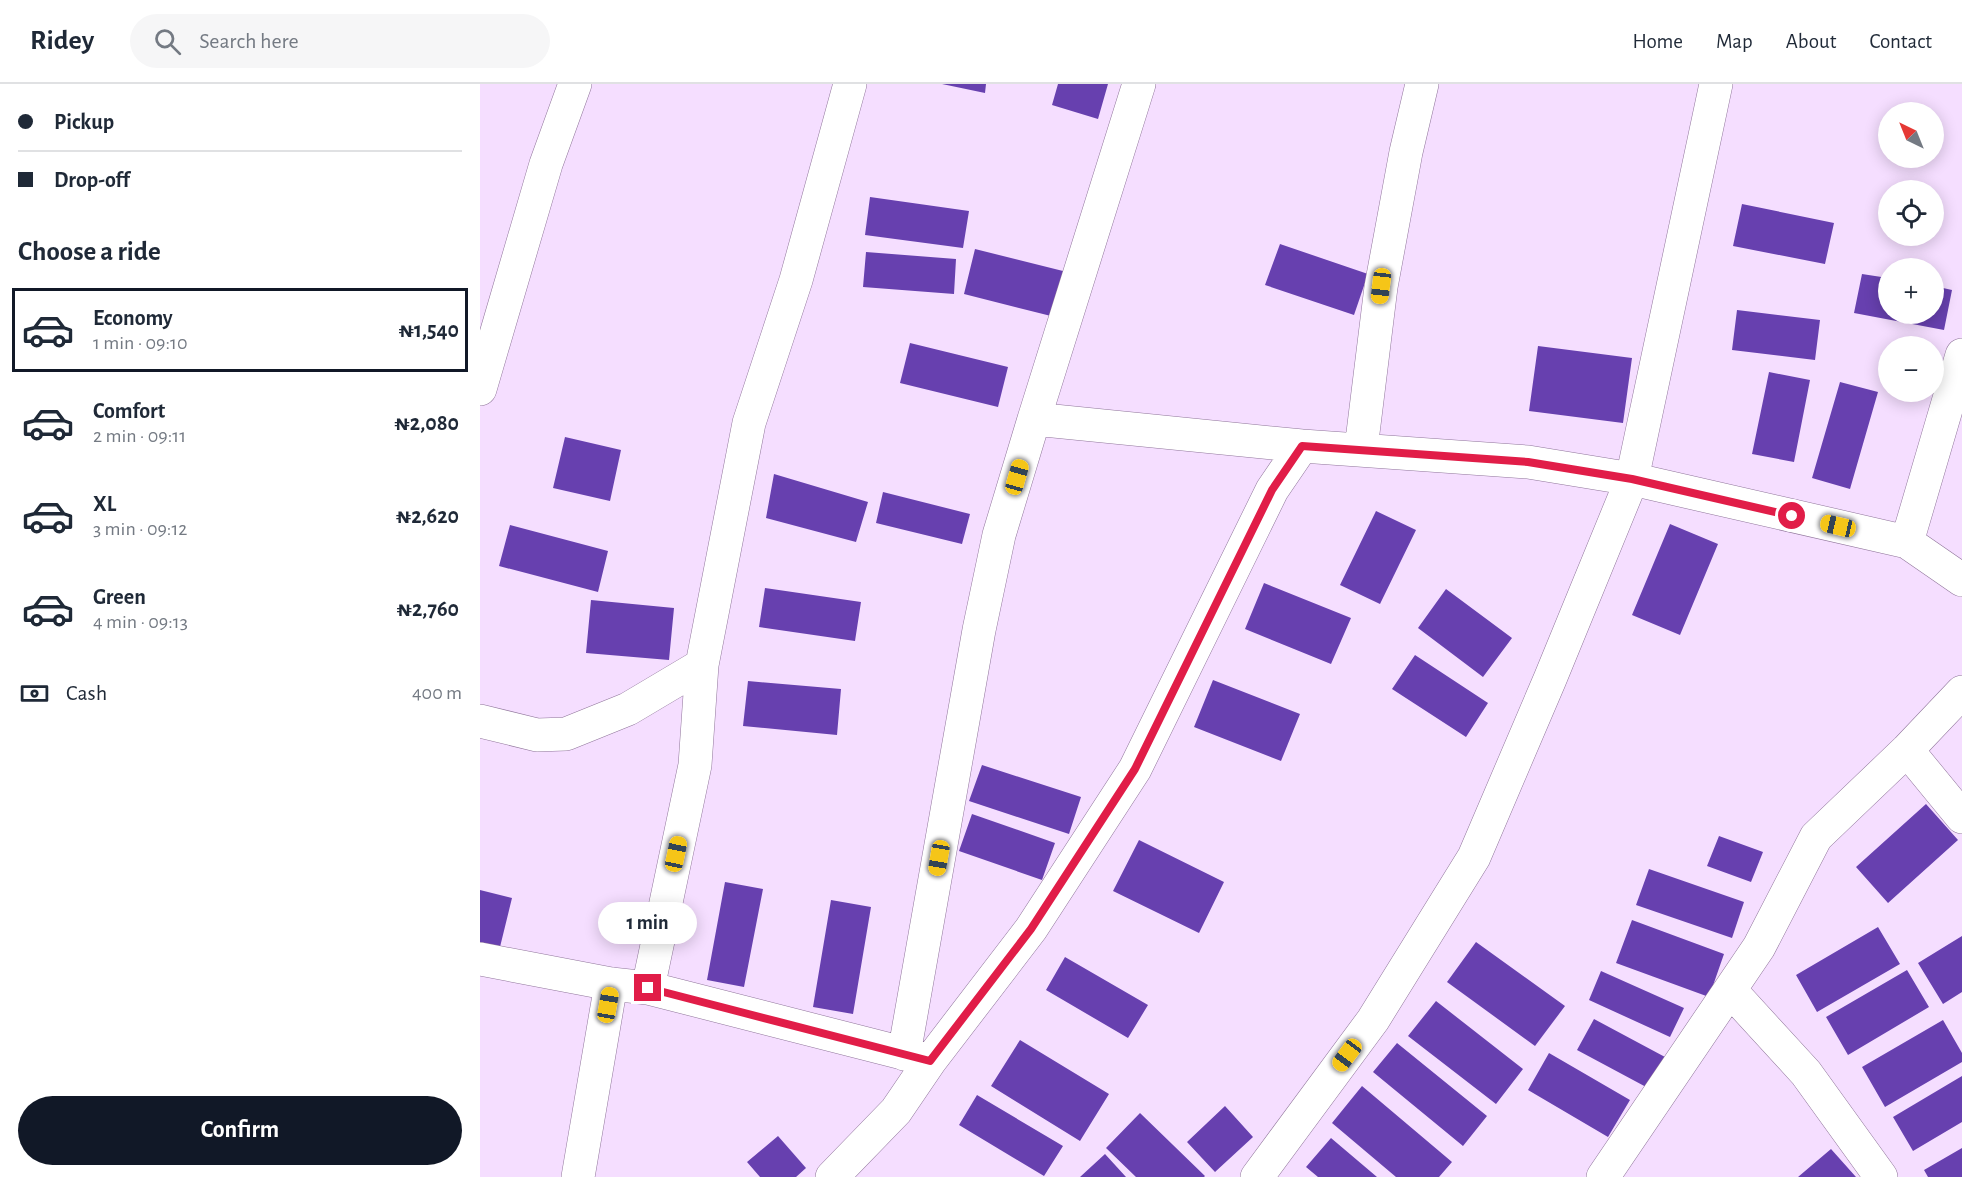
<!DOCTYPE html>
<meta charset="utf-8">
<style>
body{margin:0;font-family:"Alegreya Sans",sans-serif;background:#f6f6f7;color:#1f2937;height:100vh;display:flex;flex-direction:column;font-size:22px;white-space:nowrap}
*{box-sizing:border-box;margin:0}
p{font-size:20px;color:#747a83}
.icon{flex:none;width:33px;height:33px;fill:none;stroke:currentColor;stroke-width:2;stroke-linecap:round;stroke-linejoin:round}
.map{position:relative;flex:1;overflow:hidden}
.details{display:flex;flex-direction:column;background:#fff;width:480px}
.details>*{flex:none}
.guide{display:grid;align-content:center;height:132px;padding:0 18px;background:#fff}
.needle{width:39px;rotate:317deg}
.controls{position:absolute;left:1398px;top:18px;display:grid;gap:12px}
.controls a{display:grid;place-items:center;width:66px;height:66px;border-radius:50%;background:#fff;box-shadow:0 3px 15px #0003;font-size:30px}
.end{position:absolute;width:27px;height:27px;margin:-14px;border:8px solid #e11d48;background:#fff;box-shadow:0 0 0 3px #fff}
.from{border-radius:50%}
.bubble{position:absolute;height:42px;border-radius:21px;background:#fff;box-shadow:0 3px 15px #0003;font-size:20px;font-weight:700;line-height:42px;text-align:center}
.car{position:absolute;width:18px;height:36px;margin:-18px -9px;border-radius:8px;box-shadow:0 0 4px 2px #0007;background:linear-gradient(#f5c518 24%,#345 0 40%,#f5c518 0 76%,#345 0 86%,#f5c518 0)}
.guide b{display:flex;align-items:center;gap:21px;height:57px;font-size:22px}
.guide b+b{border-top:2px solid #e0e1e3}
.guide i{width:15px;height:15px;background:#1f2937}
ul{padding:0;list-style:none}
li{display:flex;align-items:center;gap:18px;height:84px;margin:0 12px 9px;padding:0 6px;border:3px solid transparent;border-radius:0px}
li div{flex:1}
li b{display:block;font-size:22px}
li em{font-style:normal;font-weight:700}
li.on{border-color:#111827}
li>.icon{width:54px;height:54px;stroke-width:1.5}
h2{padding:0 18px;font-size:27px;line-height:72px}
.pay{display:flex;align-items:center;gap:15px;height:66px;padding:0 18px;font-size:22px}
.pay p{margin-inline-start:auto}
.action{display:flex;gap:12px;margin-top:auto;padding:12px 18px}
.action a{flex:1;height:69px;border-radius:36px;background:#111827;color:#fff;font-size:24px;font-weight:700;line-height:69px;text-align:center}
header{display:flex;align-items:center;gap:36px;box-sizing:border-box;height:84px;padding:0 30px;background:#fff;border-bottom:2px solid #e0e1e3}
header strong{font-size:28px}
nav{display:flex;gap:33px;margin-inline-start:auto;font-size:21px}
.search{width:420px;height:54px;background:#f6f6f7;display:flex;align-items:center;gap:15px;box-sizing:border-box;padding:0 21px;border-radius:33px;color:#747a83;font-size:22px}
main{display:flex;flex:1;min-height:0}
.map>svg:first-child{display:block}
</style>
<header>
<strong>Ridey</strong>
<div class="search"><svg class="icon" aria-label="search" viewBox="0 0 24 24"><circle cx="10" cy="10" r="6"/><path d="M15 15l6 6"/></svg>Search here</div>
<nav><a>Home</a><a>Map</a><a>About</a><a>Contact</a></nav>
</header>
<main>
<section class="details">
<div class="guide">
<b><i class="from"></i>Pickup</b>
<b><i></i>Drop-off</b>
</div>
<h2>Choose a ride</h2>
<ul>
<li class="on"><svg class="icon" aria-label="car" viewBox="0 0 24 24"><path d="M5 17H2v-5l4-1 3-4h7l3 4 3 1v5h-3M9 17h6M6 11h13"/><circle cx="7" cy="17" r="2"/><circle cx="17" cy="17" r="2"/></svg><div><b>Economy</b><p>1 min · 09:10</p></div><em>₦1,540</em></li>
<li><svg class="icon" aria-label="car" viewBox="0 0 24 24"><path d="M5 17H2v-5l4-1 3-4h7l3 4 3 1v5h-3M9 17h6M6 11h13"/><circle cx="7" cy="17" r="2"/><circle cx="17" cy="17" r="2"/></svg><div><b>Comfort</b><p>2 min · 09:11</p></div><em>₦2,080</em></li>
<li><svg class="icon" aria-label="car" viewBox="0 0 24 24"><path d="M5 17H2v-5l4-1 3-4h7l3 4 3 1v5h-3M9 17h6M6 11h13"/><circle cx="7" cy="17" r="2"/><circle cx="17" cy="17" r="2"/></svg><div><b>XL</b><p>3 min · 09:12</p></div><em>₦2,620</em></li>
<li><svg class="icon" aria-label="car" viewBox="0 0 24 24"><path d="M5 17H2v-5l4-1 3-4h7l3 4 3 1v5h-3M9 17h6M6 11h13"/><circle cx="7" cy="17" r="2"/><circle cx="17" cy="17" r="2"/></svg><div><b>Green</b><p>4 min · 09:13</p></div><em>₦2,760</em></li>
</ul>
<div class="pay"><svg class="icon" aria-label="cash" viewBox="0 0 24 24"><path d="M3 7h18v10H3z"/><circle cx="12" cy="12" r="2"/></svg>Cash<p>400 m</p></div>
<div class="action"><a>Confirm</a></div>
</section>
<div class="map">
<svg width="1482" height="1093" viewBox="0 0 1482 1093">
<rect width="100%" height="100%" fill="#f5deff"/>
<path fill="#6740af" d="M462,0h44l-1,9z
M578,0h50l-10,35 -46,-14z
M390,113l99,14 -6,37 -98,-13z
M1262,120l92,19 -9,41 -92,-18z
M800,160l88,30 -14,41 -89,-30z
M495,165l96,24 -12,45 -95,-24z
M386,168l90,7 -2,35 -91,-7z
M1382,190l26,4v36h46v-28l18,4 -8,40 -90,-17z
M1257,226l83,10 -5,40 -83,-10z
M430,259l98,24 -10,40 -98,-24z
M1058,262l94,12 -9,65 -94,-12z
M1289,288l41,8 -16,82 -42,-8z
M1360,298l38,10 -28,97 -38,-11z
M85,353l56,13 -11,51 -57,-13z
M294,390l94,28 -12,40 -90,-24z
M403,408l87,22 -8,30 -86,-21z
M896,427l40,19 -36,74 -40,-19z
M1190,440l48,20 -38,91 -48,-20z
M30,441l98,26 -10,41 -99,-26z
M784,499l87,35 -20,46 -86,-35z
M285,504l96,14 -6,39 -96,-14z
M966,505l66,49 -29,39 -65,-49z
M111,516l83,8 -5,52 -83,-7z
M935,571l73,48 -22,34 -74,-48z
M733,596l87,34 -19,47 -87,-34z
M268,597l93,8 -4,46 -94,-9z
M502,681l99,32 -12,37 -100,-33z
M1446,720l32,36 -70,63 -32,-36z
M492,730l83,29 -13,37 -83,-29z
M1239,752l44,16 -12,30 -44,-16z
M659,756l85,42 -25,51 -86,-42z
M1169,785l95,33 -12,36 -96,-33z
M245,798l38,7 -19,98 -37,-7z
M0,806l32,8 -12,49 -20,-5z
M351,816l40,7 -18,107 -40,-7z
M1152,836l92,34 -15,43 -93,-34z
M1398,843l22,37 -83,48 -21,-37z
M1482,852v56l-19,12 -25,-41z
M996,858l89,64 -30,40 -88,-64z
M585,873l83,48 -20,33 -82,-48z
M1427,886l22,37 -81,48 -22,-38z
M1121,887l83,37 -14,29 -81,-37z
M956,917l87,68 -27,35 -88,-68z
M1114,935l71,38 -17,31 -71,-38z
M1463,936l19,33v9l-77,45 -23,-40z
M540,956l89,54 -29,47 -89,-55z
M917,959l90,73 -24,30 -90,-74z
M1069,969l81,47 -22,37 -80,-47z
M1482,992v46l-49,29 -20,-34z
M882,1002l90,76 -13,15h-43l-64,-54z
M497,1011l86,51 -19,30 -85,-51z
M745,1022l28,31 -38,35 -28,-30z
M660,1029l65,63 -1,1h-68l-30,-29z
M298,1052l28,32 -10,9h-36l-13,-15z
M851,1054l46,39h-59l-12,-10z
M1482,1064v29h-34l-4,-7z
M1351,1065l25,28h-58z
M625,1070l21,23h-46z"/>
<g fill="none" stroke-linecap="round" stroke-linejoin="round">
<g stroke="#90769b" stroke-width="34">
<path id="minor" d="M659,0l-105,335 268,27 226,16 104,17 275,63 55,38
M0,305l66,-225 29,-80
M881,365l20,-162 25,-135 16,-68
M1427,458l55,-187
M0,637l57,14 29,-1 62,-25 74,-44
M1427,666l55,67
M0,875l131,25 37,4 278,71
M168,904l47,-223 7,-100 47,-242 47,-143 54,-196
M1250,906l76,83 75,104
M424,970l75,-424 20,-95 35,-116
M98,1093l33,-193
M352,1093l64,-66 34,-50 101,-132 104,-160 137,-279 30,-44
M777,1093l116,-157 101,-163 76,-178 82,-200 84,-395
M1123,1093l156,-230 57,-110 91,-87 55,-58"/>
</g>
<use href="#minor" stroke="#fff" stroke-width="33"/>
</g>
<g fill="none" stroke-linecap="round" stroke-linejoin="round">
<path stroke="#e11d48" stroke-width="8" d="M168,904l282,73 101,-132 104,-160 137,-279 30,-44 226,16 104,17 160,37"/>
</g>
</svg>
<div class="controls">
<a><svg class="needle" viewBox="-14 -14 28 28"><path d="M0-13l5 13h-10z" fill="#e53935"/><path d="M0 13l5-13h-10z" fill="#747a83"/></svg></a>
<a><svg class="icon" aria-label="locate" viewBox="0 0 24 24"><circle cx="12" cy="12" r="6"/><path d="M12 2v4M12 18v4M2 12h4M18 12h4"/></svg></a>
<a>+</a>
<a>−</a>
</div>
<i class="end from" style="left:1312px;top:432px"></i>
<i class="end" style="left:168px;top:904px"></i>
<div class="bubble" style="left:118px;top:818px;width:99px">1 min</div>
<i class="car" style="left:901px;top:202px;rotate:187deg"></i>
<i class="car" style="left:537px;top:393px;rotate:16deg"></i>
<i class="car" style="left:1358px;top:442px;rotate:283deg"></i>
<i class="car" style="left:196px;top:770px;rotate:12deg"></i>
<i class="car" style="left:459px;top:774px;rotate:190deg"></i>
<i class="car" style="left:128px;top:921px;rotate:10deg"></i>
<i class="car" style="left:867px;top:971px;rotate:217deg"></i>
</div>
</main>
